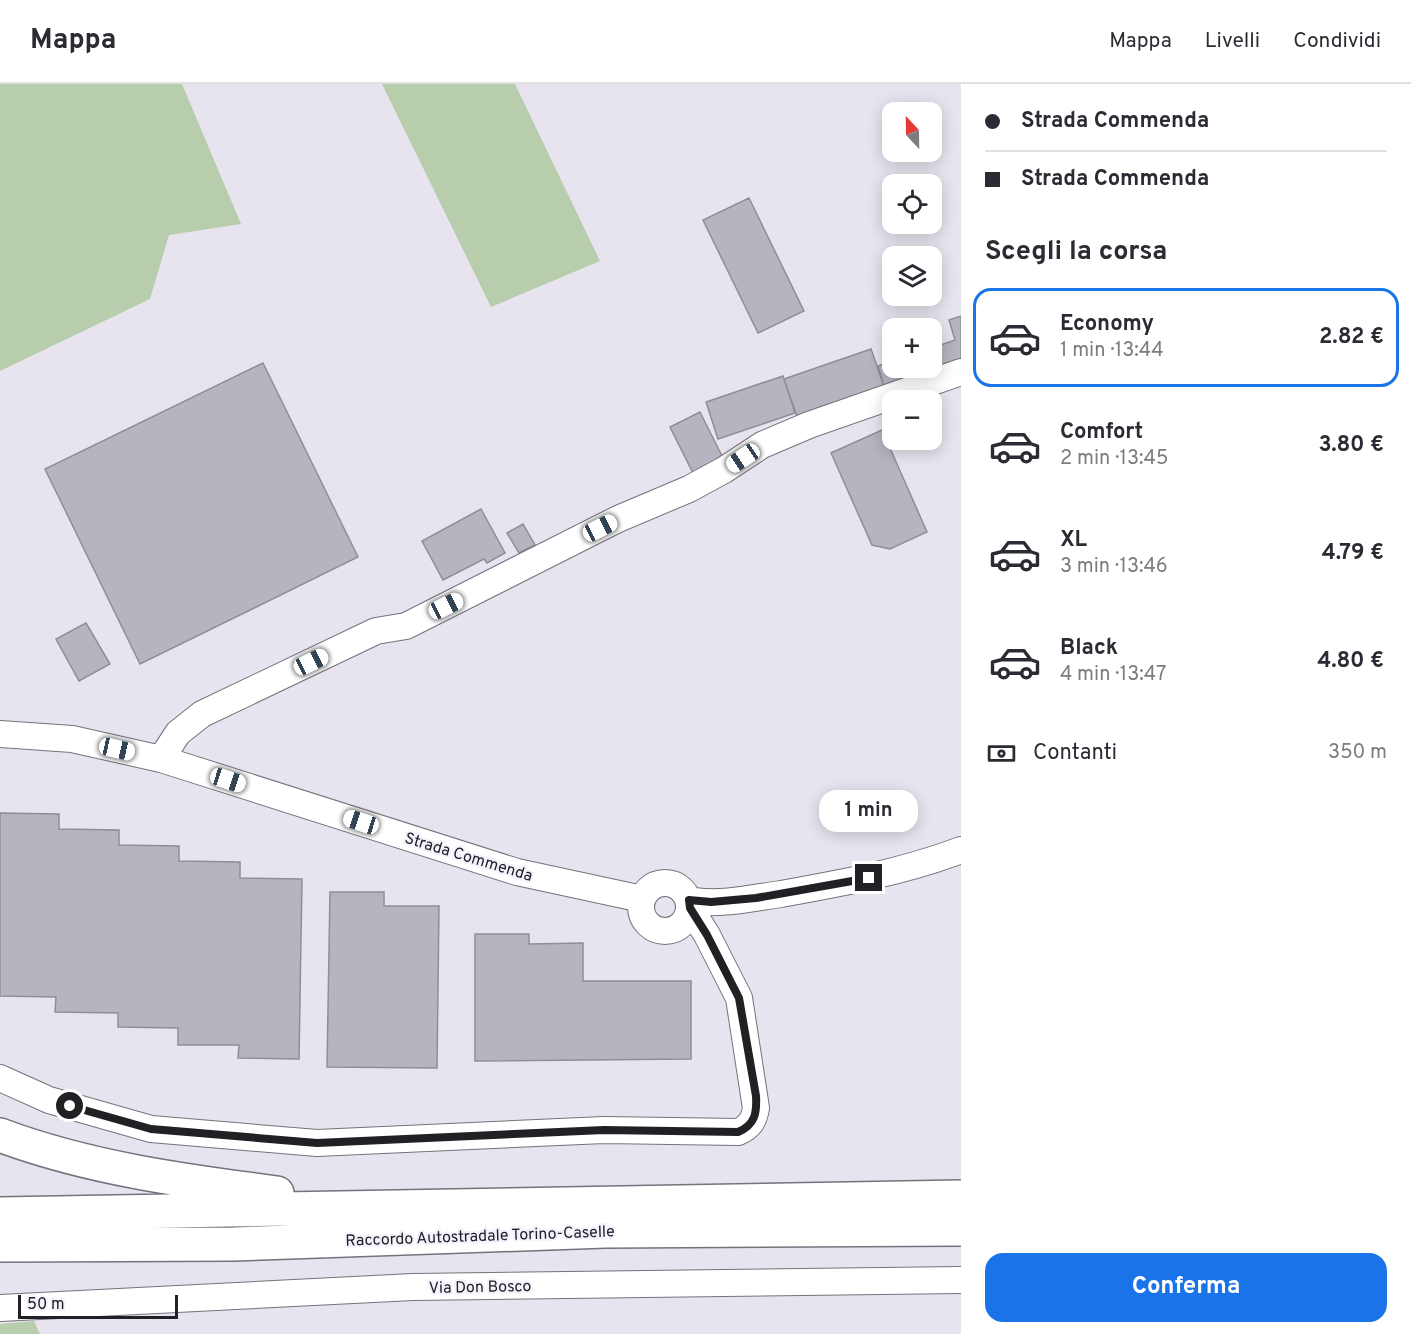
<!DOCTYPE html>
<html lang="it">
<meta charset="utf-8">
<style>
body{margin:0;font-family:Overpass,sans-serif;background:#f7f7f7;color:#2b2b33;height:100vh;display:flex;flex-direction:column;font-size:22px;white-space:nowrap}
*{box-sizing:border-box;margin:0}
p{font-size:20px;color:#7c7c81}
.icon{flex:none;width:33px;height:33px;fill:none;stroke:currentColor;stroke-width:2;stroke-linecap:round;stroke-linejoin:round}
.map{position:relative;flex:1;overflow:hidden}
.panel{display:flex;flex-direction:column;background:#fff;width:450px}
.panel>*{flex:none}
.guide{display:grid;align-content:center;height:132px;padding:0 24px;background:#fff}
.needle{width:39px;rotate:338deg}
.fabs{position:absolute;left:882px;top:18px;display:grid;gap:12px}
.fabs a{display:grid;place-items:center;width:60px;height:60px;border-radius:12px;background:#fff;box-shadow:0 3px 15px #0003;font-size:30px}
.scale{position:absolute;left:18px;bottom:15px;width:160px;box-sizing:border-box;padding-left:6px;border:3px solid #212024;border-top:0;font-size:16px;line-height:21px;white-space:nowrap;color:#212024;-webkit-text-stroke:4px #f5f2fd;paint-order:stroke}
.end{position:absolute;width:27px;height:27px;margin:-14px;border:8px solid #212024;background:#fff;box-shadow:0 0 0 3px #fff}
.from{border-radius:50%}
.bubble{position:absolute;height:42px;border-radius:18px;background:#fff;box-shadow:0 3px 15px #0003;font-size:20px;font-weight:700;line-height:42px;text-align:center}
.car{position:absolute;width:18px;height:36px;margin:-18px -9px;border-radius:8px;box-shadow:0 0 4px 2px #0007;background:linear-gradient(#fff 24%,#345 0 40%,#fff 0 76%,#345 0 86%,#fff 0)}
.guide b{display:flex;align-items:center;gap:21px;height:57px;font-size:22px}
.guide b+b{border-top:2px solid #e1e1e2}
.guide i{width:15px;height:15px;background:#2b2b33}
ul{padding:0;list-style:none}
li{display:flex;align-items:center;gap:18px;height:99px;margin:0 12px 9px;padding:0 12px;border:3px solid transparent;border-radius:18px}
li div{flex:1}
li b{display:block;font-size:22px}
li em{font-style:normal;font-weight:700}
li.current{border-color:#1a73e8}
li>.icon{width:54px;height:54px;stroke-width:1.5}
h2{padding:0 24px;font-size:27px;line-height:72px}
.pay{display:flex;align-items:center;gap:15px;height:66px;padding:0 24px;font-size:22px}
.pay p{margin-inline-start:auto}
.button{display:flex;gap:12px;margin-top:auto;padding:12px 24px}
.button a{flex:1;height:69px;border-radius:18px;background:#1a73e8;color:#fff;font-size:24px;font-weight:700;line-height:69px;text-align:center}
header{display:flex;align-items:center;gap:36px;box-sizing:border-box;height:84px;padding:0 30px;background:#fff;border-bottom:2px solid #e1e1e2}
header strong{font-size:28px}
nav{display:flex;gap:33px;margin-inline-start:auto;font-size:21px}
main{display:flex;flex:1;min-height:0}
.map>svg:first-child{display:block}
</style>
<header>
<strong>Mappa</strong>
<nav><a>Mappa</a><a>Livelli</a><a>Condividi</a></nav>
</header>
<main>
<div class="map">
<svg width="961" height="1250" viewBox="0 0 961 1250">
<rect width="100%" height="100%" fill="#e8e4ef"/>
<path fill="#b8cdab" d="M0,0h182l59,140 -72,11 -19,64 -150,72z
M382,0h133l85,177 -109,46z
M34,1237l6,13h-40v-10z"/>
<path fill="#b8b4bf" stroke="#908d97" stroke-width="1.5" d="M749,114l55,113 -46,22 -55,-113z
M961,232v51l-75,25 -8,-26 14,-5v7h40v-20l23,-8 -6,-20z
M871,265l15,43 -87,30 -15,-43z
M263,279l95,194 -218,107 -95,-195z
M783,292l12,37 -77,26 -12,-37z
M700,328l25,50 -30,15 -25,-50z
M882,346l45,102 -37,17 -18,-4 -41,-92z
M481,425l24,44 -18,10 -3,-4 -41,21 -21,-39z
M523,440l12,21 -16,8 -12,-20z
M86,539l24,41 -31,17 -23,-42z
M0,729l59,1v15l60,1v15l60,1v15l61,1v16l62,1 -3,180 -61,-1 1,-13h-61v-17l-60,-1v-14l-63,-1 1,-15 -56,-1z
M330,808h54v14h55l-2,162 -110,-1z
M475,850h54v10l54,-1v38h108v78l-216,2z"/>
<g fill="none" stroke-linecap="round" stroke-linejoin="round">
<g stroke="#75727c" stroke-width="28">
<path id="minor" d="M0,650l72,5 89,20 356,113 125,27
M161,675l17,-26 24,-19 174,-83 30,-5 212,-107 71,-30 35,-19 38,-25 47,-20 152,-53
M641 823a24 24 0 1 1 48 0a24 24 0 1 1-48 0Z
M689,816c29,6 63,-2 92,-6 61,-11 122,-22 180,-44
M0,994l49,22 102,29 166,14 287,-13 134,2c12,-5 16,-12 18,-24l-17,-110 -32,-63 -17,-27
M0,1224l413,-21 548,-7"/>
</g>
<g stroke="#75727c" stroke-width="36">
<path id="motorway" d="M0,1051c88,33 184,46 277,58
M0,1130l961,-17
M0,1161l234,-1 371,-13 356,-2"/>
</g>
<use href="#minor" stroke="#fff" stroke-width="26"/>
<use href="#motorway" stroke="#fff" stroke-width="33"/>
</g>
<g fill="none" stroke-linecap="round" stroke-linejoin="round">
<path stroke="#212024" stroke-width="8" d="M70,1022l81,23 166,14 287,-13 134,2c17,-7 19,-19 18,-36l-17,-98 -32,-63 -17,-27 -1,-8 22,2 45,-4 113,-20"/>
</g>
<g text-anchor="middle" stroke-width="4.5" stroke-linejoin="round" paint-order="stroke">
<g font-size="16" fill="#212024" stroke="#f5f2fd">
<text transform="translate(469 772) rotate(17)" y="6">Strada Commenda</text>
<text transform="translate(480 1151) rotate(-2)" y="6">Raccordo Autostradale Torino-Caselle</text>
<text transform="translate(480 1202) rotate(-1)" y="6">Via Don Bosco</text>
</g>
</g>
</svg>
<div class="fabs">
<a><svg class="needle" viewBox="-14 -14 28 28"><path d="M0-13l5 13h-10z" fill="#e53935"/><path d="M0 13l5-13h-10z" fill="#7c7c81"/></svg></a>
<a><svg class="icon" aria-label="locate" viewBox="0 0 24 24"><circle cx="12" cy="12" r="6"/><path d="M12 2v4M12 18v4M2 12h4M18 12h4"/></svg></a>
<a><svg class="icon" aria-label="layers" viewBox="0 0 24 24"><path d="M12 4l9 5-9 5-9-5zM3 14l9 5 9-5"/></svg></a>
<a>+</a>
<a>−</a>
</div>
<div class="scale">50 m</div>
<i class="end from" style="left:70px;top:1022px"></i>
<i class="end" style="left:869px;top:794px"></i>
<div class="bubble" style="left:819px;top:706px;width:99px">1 min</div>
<i class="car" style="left:743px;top:374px;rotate:236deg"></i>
<i class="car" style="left:600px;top:444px;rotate:63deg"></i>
<i class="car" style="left:446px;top:522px;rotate:64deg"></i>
<i class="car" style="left:311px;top:578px;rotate:64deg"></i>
<i class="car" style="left:117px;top:665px;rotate:103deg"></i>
<i class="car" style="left:228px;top:696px;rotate:108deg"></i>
<i class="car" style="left:361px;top:738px;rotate:288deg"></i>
</div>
<section class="panel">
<div class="guide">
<b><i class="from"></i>Strada Commenda</b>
<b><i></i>Strada Commenda</b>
</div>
<h2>Scegli la corsa</h2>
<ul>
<li class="current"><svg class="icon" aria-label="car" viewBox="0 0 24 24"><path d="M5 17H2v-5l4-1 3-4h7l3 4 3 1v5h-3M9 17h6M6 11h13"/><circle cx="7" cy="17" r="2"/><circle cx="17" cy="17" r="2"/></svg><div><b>Economy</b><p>1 min · 13:44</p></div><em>2.82 €</em></li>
<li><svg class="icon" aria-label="car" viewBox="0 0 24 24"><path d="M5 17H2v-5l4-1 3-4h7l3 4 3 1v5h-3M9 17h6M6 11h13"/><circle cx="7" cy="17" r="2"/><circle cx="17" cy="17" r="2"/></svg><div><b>Comfort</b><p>2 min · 13:45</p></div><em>3.80 €</em></li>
<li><svg class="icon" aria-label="car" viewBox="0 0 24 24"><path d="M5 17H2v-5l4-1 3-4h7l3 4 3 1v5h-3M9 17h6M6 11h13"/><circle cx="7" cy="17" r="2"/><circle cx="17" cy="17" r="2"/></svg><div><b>XL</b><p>3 min · 13:46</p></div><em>4.79 €</em></li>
<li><svg class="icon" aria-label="car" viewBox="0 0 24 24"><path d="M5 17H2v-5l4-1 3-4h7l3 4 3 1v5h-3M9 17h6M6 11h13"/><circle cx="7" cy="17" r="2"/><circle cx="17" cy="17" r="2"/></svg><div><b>Black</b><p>4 min · 13:47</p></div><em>4.80 €</em></li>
</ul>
<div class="pay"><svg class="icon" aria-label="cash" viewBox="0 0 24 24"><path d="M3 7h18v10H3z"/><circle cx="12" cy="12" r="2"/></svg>Contanti<p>350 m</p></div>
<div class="button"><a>Conferma</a></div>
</section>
</main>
